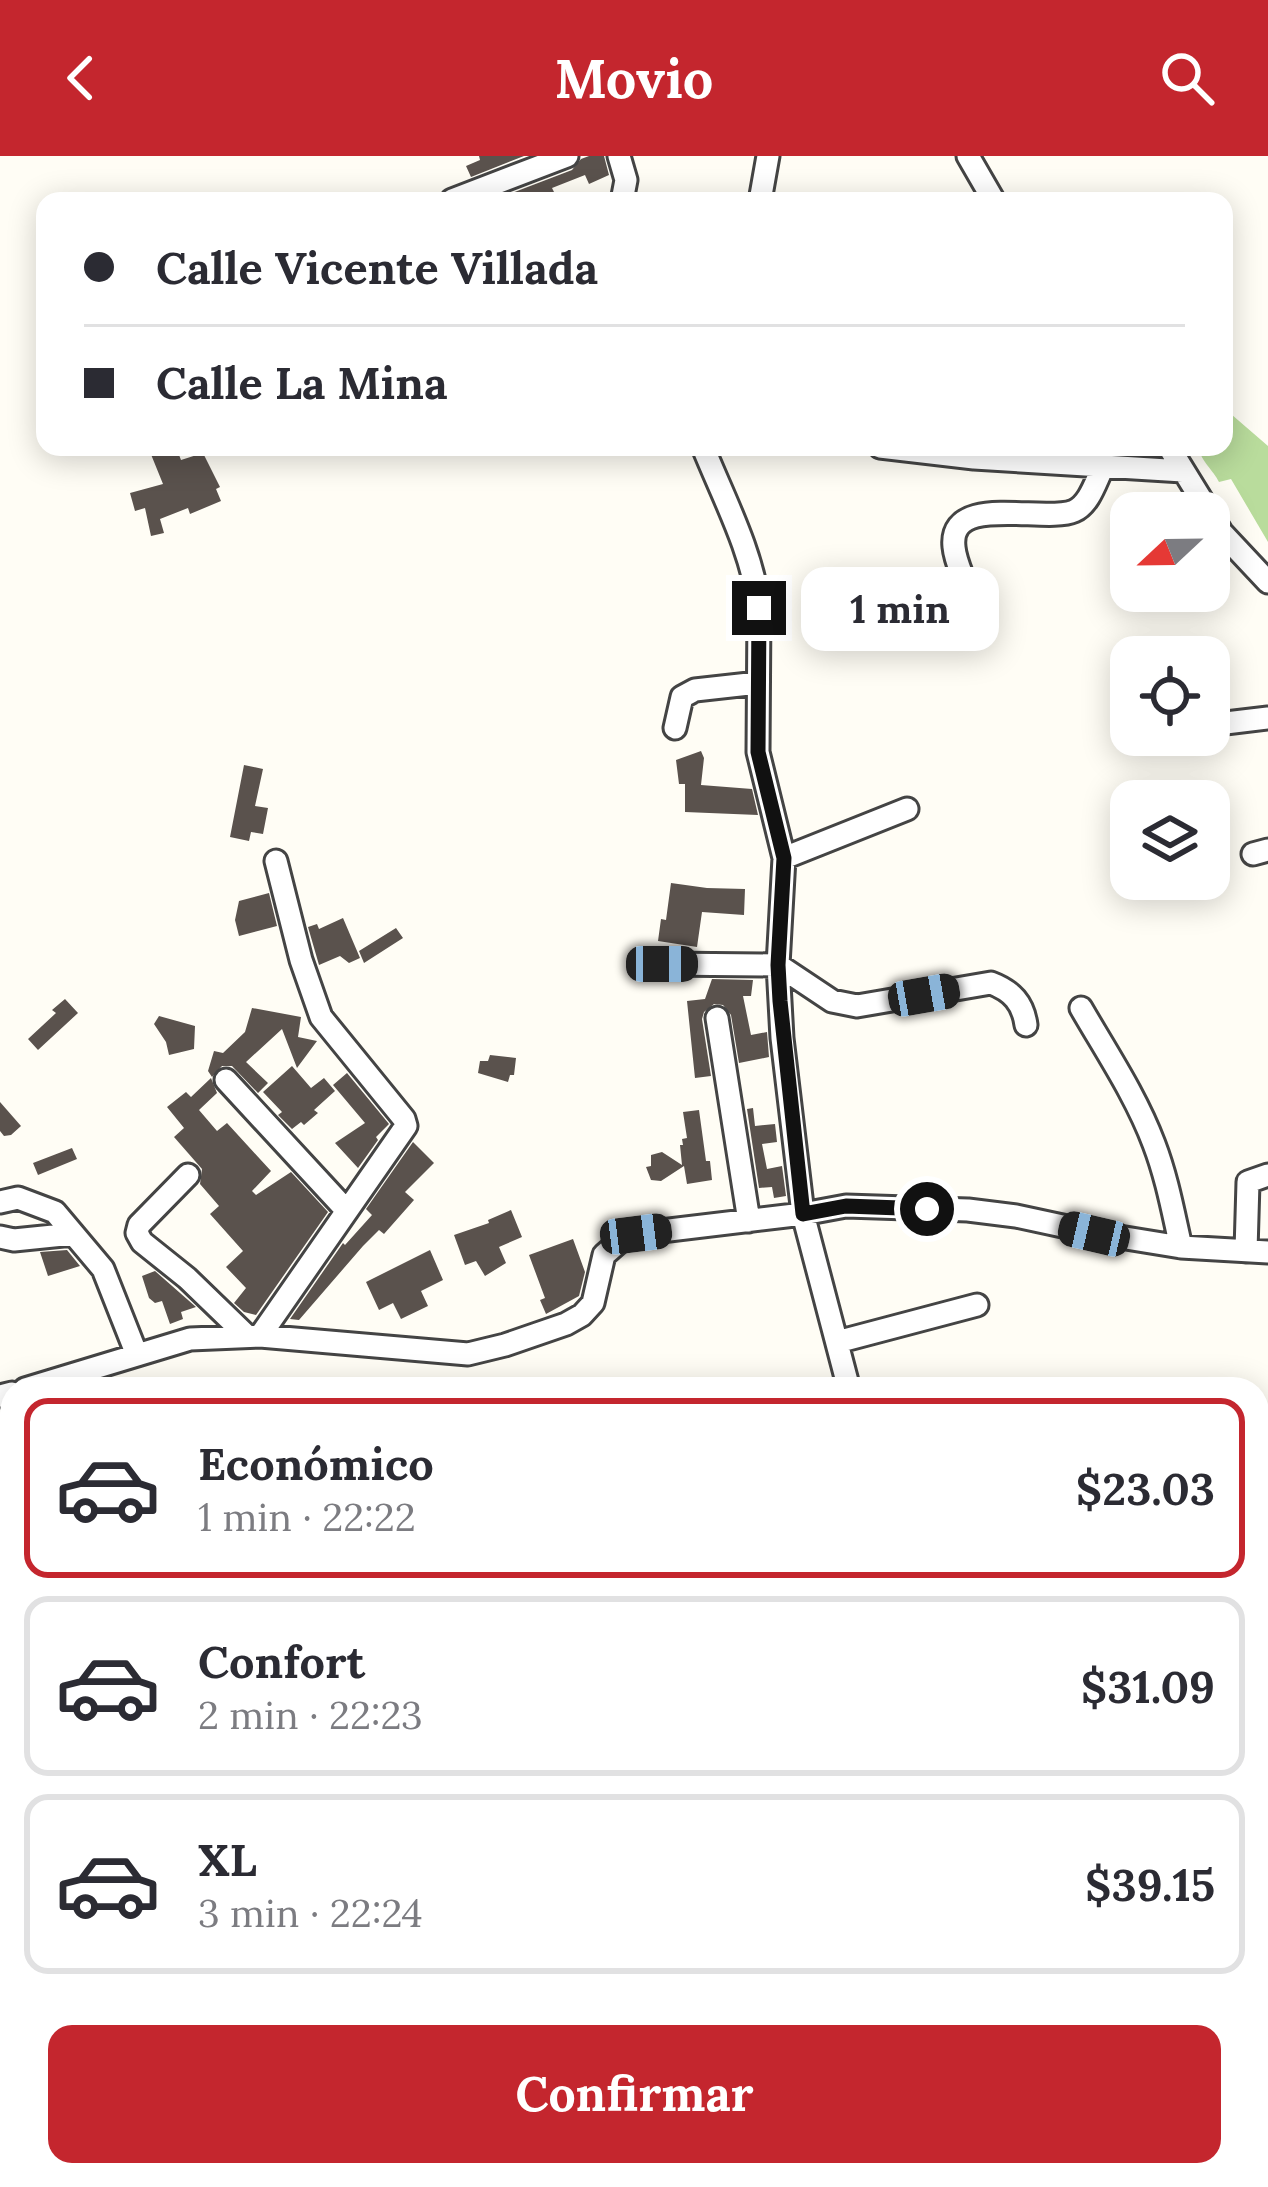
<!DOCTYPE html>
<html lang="es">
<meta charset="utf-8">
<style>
body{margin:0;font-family:Lora,serif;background:#f2f2f3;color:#2b2b33;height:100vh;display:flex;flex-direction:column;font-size:45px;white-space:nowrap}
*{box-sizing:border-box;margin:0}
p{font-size:39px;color:#7c7c81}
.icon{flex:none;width:66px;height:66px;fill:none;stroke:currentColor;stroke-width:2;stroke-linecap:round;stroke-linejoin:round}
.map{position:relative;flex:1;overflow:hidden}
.sheet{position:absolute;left:0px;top:1221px;width:1269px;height:810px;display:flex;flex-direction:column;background:#fff;border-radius:36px 36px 0 0;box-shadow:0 6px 30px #0003}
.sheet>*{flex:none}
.top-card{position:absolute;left:36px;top:36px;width:1197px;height:264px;border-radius:24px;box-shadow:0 6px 30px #0003;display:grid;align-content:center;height:264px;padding:0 48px;background:#fff}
.needle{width:78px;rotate:248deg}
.tools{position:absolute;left:1110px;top:336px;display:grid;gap:24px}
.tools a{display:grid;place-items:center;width:120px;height:120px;border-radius:24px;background:#fff;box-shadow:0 6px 30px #0003;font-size:60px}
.end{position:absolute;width:54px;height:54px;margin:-27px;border:15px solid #111;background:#fff;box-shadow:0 0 0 6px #fff}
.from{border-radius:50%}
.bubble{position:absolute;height:84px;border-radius:24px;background:#fff;box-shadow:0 6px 30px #0003;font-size:39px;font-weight:700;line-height:84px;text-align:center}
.car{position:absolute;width:36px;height:72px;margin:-36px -18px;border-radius:15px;box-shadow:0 0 9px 3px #0007;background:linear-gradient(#222 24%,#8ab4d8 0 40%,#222 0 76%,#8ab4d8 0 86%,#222 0)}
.top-card b{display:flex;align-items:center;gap:42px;height:114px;font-size:45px}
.top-card b+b{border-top:3px solid #e1e1e2}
.top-card i{width:30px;height:30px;background:#2b2b33}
ul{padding:21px 0 0;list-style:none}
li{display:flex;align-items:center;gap:36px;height:180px;margin:0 24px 18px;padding:0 24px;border:6px solid #e1e1e2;border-radius:24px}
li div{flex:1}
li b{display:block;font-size:45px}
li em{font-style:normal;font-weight:700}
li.selected{border-color:#c4262e}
li>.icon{width:108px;height:108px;stroke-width:1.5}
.cta{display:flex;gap:24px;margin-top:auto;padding:24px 48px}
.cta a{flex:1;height:138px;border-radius:24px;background:#c4262e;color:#fff;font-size:48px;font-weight:700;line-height:138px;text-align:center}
header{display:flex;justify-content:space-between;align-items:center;height:156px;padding:0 48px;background:#c4262e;color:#fff;font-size:54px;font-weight:700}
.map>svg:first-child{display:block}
</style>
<header><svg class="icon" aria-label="back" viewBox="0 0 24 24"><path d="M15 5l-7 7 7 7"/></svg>Movio<svg class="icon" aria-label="search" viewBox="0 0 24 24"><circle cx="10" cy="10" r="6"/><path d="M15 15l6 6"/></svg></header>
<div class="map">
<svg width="1268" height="2031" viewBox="0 0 1268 2031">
<rect width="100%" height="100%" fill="#fffdf5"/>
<path fill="#b9dc9c" d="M1224,252l44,38v96l-37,-63 -12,3c-5,-11 -20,-23 -20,-35h25z"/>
<path fill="#5a524d" d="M479,0h45l-53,21 -5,-11 14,-6z
M589,0h15l5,19 -20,9 -4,-9 -33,13 4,8 -15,5h-50l81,-31 9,-11z
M148,291h28l5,13 22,-7 17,34 -4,2 5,12 -31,13 -2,-6 -28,11 4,14 -13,3 -6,-28 -10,3 -5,-18 33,-9z
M701,595l3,7 -3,27 51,4 6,26 -73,-3v-28h-6l-3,-24z
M244,609l19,4 -8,37 13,2 -5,26 -12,-2 -2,9 -19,-4z
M671,727l36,5 38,1 -1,26 -42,-3 -5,35 -39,-6 3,-22 5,1z
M269,737l8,33 -38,10 -4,-16 4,-19z
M343,762l17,40 -11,5 -9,-7 -21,9 -11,-38 9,-3 2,5z
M396,772l7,10 -39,25 -5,-12z
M712,823l41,1 -2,16h-8l8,39 16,-3 2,25 -30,6 -8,-48 -8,-10 -9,-1 -10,8 -2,7 9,57 -16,2 -8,-77 18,-2z
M65,843l13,14 -40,37 -10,-11 28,-26 -4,-3z
M252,852l49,9 -3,20 19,4 -20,27 -15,-39 -36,33 22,21 -10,10 -26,-27h-10l-10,11 -4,-6 6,-20 9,2 22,-21z
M159,860l36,10 -1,23 -25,6 -3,-13 -12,-18z
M490,899l26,3 -2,17h-4l-2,7 -30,-9 2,-12h8z
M292,910l19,22 13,-10 11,13 -21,19 4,3 -14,12 -3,-3 -9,7 -14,-14 4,-3 -19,-20z
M347,917l42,51 -13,13 2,3 -20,28 -23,-25 30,-20 -32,-38z
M211,922l6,15 -18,17 18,21 10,-8 44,48 -19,20 4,4 35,-23 37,40 -72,103 -12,-3 -10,-9 12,-15 -20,-21 17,-16 -33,-37 9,-8 -19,-22 2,-15 -28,-32 10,-9 -17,-21 19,-15 5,5z
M0,946l21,24 -10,9 -7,1 -4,-5z
M753,952l2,18 20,-2 2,18 -15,2 5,25 15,-3 4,30 -12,2 -2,-11 -13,1 -12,-79z
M699,954l7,51h4l2,19 -25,4 -3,-18 -23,15 -10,-1 -5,-13 5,-1v-11l11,-3 20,13 -2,-20h3l-1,-6 5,-1 -4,-26z
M413,986l21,21 -29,29 9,8 -30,34 -5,-4 -16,16 -64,74 -9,-1 53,-76 2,2 27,-30 -6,-6z
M72,992l5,11 -39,16 -5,-12z
M511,1054l11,27 -23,10 7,16 -21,13 -9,-15 -11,4 -11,-30 35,-12 -1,-3z
M573,1083l12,33 -6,24 -33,18 -6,-14 5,-2 -16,-43z
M67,1094l13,16 -32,10 -8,-24z
M430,1094l13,30 -22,11 7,15 -27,13 -8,-16 -14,7 -13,-28z
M155,1115l41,36 -15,5 2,7 -13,5 -8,-23 -7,2 -6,-5 -7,-22z"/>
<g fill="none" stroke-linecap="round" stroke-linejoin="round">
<g stroke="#444" stroke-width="27">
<path id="minor" d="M619,0l7,24 -4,21
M968,0l26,45
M452,44l115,-44
M760,45l8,-45
M703,291c21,52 49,104 56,160l-1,145 26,106 -6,107 4,73 21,176 46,175
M880,291l94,11 209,13
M1169,291l53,86 46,49
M965,427c-4,-11 -10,-24 -11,-36 -6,-55 91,-23 120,-36 16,-7 22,-31 30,-46
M1209,569l59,-7
M675,572l7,-31 13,-7 63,-7
M1253,698l15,-4
M784,702l123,-49
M662,808l116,1 54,36 25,5 134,-23c21,8 32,20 35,42
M1081,852c26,45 55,88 73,136 13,34 19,68 27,103
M717,862l32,203
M226,924l121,131
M188,1019l-49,50 -2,8 5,9 45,36 60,58
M0,1046l18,-4 37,14 48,57 34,86
M0,1081l14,3 59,-6
M1246,1095l2,-69 20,-7
M260,1180l146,-210 -2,-7 -83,-102 -20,-57 -25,-99
M837,1186l140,-37
M25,1233l165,-50 70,-3 208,18 37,-9 61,-21 16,-9 11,-12 11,-48 16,-14 16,-7 167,-20 43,-8 122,4 48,6 79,17 86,14 87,5
M0,1240l12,-3"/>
</g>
<g stroke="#222" stroke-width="33">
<path id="major" d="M0,1477l12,6
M1122,2019l24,12"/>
</g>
<use href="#minor" stroke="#fff" stroke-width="21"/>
<use href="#major" stroke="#f9d66b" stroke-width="27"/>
</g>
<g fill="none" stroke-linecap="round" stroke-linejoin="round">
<path stroke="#111" stroke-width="15" d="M759,452l-1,144 26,106 -6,107 2,36 23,213 43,-8 81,3"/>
</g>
</svg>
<div class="tools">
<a><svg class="needle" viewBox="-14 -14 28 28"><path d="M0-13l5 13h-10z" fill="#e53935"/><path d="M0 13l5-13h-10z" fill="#7c7c81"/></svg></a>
<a><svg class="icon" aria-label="locate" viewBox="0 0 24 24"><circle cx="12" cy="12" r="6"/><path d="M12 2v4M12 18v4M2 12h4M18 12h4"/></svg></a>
<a><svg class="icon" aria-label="layers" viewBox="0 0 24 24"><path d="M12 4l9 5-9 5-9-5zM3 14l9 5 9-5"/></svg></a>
</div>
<i class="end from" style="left:927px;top:1053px"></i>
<i class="end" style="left:759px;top:452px"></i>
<div class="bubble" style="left:801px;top:411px;width:198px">1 min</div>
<i class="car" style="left:662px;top:808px;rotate:90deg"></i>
<i class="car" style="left:924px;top:839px;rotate:80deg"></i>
<i class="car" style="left:636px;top:1078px;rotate:83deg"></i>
<i class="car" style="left:1094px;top:1078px;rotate:283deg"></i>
<div class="top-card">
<b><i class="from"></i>Calle Vicente Villada</b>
<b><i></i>Calle La Mina</b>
</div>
<section class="sheet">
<ul>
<li class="selected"><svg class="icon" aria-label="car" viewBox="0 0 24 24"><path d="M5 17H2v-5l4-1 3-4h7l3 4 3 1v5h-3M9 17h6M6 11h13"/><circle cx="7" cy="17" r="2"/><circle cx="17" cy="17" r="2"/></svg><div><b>Económico</b><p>1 min · 22:22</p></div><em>$23.03</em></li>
<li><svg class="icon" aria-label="car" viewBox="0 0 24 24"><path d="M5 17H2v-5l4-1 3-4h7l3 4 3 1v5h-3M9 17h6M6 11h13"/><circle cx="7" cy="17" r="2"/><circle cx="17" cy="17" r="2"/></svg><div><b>Confort</b><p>2 min · 22:23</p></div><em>$31.09</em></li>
<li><svg class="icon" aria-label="car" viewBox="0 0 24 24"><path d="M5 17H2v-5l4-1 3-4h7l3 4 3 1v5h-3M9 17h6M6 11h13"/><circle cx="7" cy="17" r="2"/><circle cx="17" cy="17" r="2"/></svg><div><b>XL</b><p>3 min · 22:24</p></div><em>$39.15</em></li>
</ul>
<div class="cta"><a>Confirmar</a></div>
</section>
</div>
